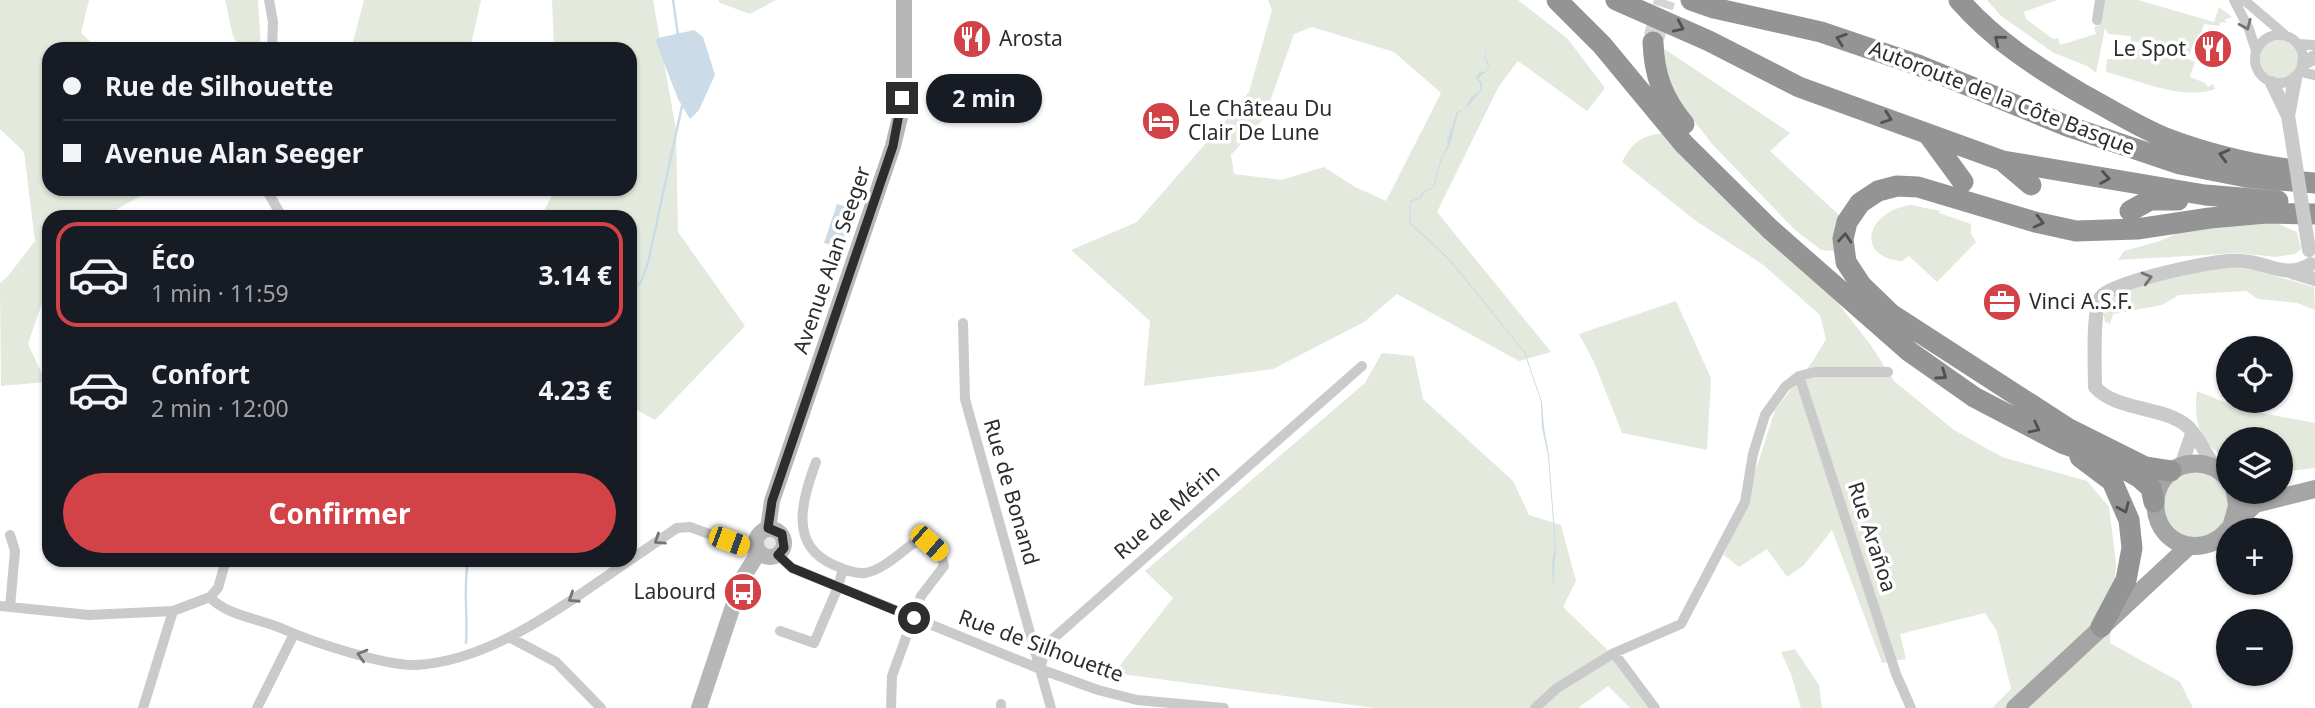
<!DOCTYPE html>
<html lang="fr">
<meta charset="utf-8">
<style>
body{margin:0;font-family:"Noto Sans",sans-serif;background:#242831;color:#f1f3f6;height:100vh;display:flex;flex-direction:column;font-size:26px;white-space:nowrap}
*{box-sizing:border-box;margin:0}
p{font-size:23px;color:#9ea1a6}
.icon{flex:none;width:38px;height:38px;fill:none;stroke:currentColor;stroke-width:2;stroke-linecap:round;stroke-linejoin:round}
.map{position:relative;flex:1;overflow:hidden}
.sheet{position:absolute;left:42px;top:210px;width:595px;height:357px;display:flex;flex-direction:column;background:#171b24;border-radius:21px;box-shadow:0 2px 5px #0004}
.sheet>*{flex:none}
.guide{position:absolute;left:42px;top:42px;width:595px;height:154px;border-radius:21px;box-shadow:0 2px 5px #0004;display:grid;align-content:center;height:154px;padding:0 21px;background:#171b24}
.fabs{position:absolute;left:2216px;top:336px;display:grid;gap:14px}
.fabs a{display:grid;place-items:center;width:77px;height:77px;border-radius:50%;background:#171b24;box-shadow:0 2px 5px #0004;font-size:35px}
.end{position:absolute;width:32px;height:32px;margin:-16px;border:9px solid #2d2d2d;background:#fff;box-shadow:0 0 0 4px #fff}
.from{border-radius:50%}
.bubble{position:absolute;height:49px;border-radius:24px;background:#171b24;box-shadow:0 2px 5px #0004;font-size:23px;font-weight:700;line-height:49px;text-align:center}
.car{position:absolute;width:21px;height:42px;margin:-21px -10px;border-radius:9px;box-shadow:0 0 5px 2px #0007;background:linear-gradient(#f5c518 24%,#345 0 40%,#f5c518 0 76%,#345 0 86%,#f5c518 0)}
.guide b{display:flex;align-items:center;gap:24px;height:66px;font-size:26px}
.guide b+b{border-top:2px solid #363941}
.guide i{width:18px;height:18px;background:#f1f3f6}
ul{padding:12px 0 0;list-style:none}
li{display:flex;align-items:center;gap:21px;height:105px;margin:0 14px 10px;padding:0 7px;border:4px solid transparent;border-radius:21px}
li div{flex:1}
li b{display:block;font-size:26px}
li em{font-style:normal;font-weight:700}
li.selected{border-color:#d24247}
li>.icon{width:63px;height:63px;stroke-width:1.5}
.action{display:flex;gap:14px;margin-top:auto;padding:14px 21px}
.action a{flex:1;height:80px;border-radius:42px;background:#d24247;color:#fff;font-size:28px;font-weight:700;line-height:80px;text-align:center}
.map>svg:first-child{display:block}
</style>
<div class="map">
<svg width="2315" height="708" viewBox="0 0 2315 708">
<rect width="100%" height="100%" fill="#fff"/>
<path fill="#e3e9dd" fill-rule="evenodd" d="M0,0h89l-8,33 17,16h-49v140h104l-50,28h-54v66l-21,61 18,38 -45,4 -1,-103 8,-7 27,-35 -11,-89 -24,-23z
M225,0h33l3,49h-21l-7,-13z
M364,0h117l-11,49h-119z
M552,0h101l23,130 2,102 67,94 -90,94 -25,-14v-189h-89l14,-28h75v-140h-76z
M718,0h58l-26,14 -30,-11z
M1268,0h250l49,38 38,50 -18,23 -69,-50 -19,25 -62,126 114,140 -32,9 -122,-67 -33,28 -91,47 -129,17 6,-65 -79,-71 66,-28 84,-96 28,-34 23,-82zM1312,27l82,25 47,41 -55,108 -31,-14 -31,-20 -43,13 -47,-6 -3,-19 33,-37 30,-84z
M1987,0h70l-33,12 2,7 27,20 5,-1 2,7 36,-11 -2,-7 5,-2 4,-25h35l76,22 5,-15 13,10 -8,3 3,3 -6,-1 -2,4 -15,-2 -7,22 -4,-2 -5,15 7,3 -5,15 15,6 3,4 5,-3 2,5c-32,12 -77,-9 -109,-17l1,-13h6l2,-10 12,2 1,-4 13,2v-6l-10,-2v-5l-23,-2 -3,-6 -9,45 -9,-7 -33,-13 -53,-37z
M2260 59a19 19 0 1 1 38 0a19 19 0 1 1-38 0Z
M1663,48l127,85 -20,18 69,64 -5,36 -13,-1 -27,-21 -82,-85 -35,-45 -14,-35z
M1663,133l171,165 36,46 24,37 60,49 48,27 85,24 22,26 7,56 -6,80 70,39 13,26h-201l19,-19 -14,-58 -12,-18 -85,21 6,25 -24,4 -50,-133 -28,35 -17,12 -20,-28 -28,18 -15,-12 20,-48 31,-97 38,-49 13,-22 -6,-24 -58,-51 -66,-43 -74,-59c12,-21 17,-25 41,-29z
M1911,205l29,6 -1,2 32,11v10l5,8 -39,40 -28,-26 -7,5c-46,-3 -38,-49 9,-56z
M2274,222l23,10 4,17 -6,5 -19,3 -38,-4 -120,7 6,-9 36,-10 24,-11z
M2228,267l26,3 60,17 1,23 -18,-7 -39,-4 -12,-8 -67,4 -17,10 -49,9 -3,10 -5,-2 -2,-12 3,-11 8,-8 49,-13z
M1676,301l35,77 -4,72 -85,-17 -28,-71 -15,-28z
M1382,353l32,3 9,43 90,82 16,34 32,10 15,56 -13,26 52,50 43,51h-28l-22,-22 -30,22h-203l-261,-35 59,-75 -28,-27 220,-188z
M2197,391l44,18 74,14v45l-35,4v-33h-52v23c-27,-22 -35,-35 -31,-71z
M2203,469l25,16v7l5,8 -13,31c-7,3 -14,7 -21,8 -36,5 -48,-51 -18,-67 6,-3 16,-2 22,-3z
M759 543a11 11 0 1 1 22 0a11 11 0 1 1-22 0Z
M1795,649l24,36 3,23h-21l-10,-34 -10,-22z"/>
<path fill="#cbdbe7" d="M694,30l9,7 12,38 -16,35 -9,9 -12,-20 -22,-57 2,-4z
M1488,43l-3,14 4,8 -2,6 -9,7 4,5 -1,8c-8,8 -12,18 -23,22l-8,31 -9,17 -7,27 -10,4 -3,6 -10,4 -1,20 39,36 76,94 17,50 2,25 5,29 7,91 -3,42 -1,-27 3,-15 -7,-91 -6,-28 -1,-26 -17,-50 -76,-93 -39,-36 1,-22 10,-4 3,-6 10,-4 7,-26 8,-16 -1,-4 10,-29 8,-3 5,-10 10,-9v-7l-4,-5 3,-5 7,-2 2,-5 -4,-9z
M837,204l17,5 -13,39 -17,-5z"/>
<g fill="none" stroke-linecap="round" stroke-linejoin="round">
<path stroke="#cbdbe7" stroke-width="2.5" d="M673,0l5,35
M630,293l11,-11 7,-19 34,-157
M466,643c2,-30 -3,-52 2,-83"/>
<path stroke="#d5d5d5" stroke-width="21" stroke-dasharray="21 10" stroke-linecap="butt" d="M1654,37l11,-37"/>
<path stroke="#cacaca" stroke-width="10" d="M269,0l4,22 -1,27
M2234,0l15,29 7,22
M2244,0l41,35
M2097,20l3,-20
M2255 59a24 24 0 1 1 48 0a24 24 0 1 1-48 0Z
M2298,44l17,1
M2301,72l14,3
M269,189v5l13,23
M963,323l2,76 75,270
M1799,376l97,298 15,34
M816,462c-13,36 -29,83 18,103 9,4 20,9 31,8 18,-3 36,-21 50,-31 18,1 26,5 29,24l-23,30 -29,80 -1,32
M10,535l5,16 -5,56
M778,555l14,13 248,101 58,21 39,10 87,8
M630,560l47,-32 13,-1 58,21 8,-2
M210,597l8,-9 8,-28
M0,606l89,9 84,-4 37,-14c13,17 53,23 73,32 29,13 102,37 133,36 77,-4 152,-63 214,-105
M780,631l34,12 24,-56 5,-18
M509,637l47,25 45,46
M1614,653l41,55
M1001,704v4
M143,708l30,-97
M257,708l37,-74
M1051,708l-11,-39 7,-25 315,-278
M1535,708l22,-20 57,-35 67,-29 64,-122 8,-48 12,-39 20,-28 14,-11 16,-4h73"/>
<path stroke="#cacaca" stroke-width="14" d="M2304,63l11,-6
M2272,83l16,33 3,18
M2288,116l7,-37
M2292,272l23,7
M2181,466l11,-32
M2215,468c-8,-12 -17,-32 -28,-42 -24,-20 -71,-15 -92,-39 0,-18 -3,-77 6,-90 10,-15 107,-35 127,-36 7,-1 15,0 22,1 23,4 38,16 61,2"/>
<path stroke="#b7b7b7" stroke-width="16" d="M768,528l4,-27 121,-355 8,-33 3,-30v-83
M756 543a14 14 0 1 1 28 0a14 14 0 1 1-28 0Z
M699,708l43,-129 17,-27"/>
<path stroke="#a5a5a5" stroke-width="18" d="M2228,479c-10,-12 -24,-17 -39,-15 -48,8 -43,80 5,82 14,0 25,-5 34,-16
M2232,524l5,-18 -2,-14
M2228,530l27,-26 60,-15
M2015,708l174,-162"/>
<path stroke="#949494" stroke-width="21" d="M1557,0l45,45 82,99 86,85 140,123 64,45 88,46 45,16 33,19 11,10 3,14
M1616,0l93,41 90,46 204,74 202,34 73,6
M1691,0l23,8 107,24 97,33 149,61 113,38 66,13 69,6
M1959,0c35,40 77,67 123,94 26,14 53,31 81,43 39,15 82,26 124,32
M1653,42c1,33 10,57 31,82
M1928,134l35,48
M2005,163l26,22
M2130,211l20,-11h28
M2080,457l32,24 17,39 3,28 -6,32 -25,47
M2171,471l-26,-4 -76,-38 -178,-115 -30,-29 -15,-23 -3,-23 4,-17 13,-19 18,-12 19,-5 21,1 117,35 41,9 61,-2 73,-11 56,-5 49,1"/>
<path stroke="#cacaca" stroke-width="14" d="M2291,134l18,116"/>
</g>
<defs><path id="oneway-chevron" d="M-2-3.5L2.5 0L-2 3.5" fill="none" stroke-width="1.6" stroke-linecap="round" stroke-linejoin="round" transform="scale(1.75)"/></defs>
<g stroke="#747474">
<use href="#oneway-chevron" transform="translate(2246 25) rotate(66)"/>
<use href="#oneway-chevron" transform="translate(2147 278) rotate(-15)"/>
<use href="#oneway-chevron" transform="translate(659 540) rotate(146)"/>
<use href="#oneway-chevron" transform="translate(573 598) rotate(147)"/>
<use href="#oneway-chevron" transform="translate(362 655) rotate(-164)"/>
</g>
<g stroke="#515151">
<use href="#oneway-chevron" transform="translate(1679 27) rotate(24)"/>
<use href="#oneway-chevron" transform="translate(1841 39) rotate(-161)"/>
<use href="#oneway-chevron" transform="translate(1999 40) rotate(-141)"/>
<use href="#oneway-chevron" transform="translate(1887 118) rotate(20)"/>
<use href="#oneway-chevron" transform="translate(2224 155) rotate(-165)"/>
<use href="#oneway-chevron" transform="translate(2105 178) rotate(10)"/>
<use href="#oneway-chevron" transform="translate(2039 222) rotate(14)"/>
<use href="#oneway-chevron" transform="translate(1845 238) rotate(-85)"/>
<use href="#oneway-chevron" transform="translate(1942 375) rotate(35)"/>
<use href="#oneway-chevron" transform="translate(2035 428) rotate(27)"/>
<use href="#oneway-chevron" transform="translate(2124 508) rotate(66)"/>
</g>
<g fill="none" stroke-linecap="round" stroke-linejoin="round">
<path stroke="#2d2d2d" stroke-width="9" d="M902,98l-9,48 -121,355 -4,27 14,6 2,14 -6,7 14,13 122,50"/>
</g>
<defs>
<g id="restaurant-disc" transform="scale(2.0125)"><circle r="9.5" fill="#d24247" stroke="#fff"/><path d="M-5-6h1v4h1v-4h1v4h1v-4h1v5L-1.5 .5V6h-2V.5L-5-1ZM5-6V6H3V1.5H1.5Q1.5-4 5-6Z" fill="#fff"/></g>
<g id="hotel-disc" transform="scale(2.0125)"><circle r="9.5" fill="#d24247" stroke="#fff"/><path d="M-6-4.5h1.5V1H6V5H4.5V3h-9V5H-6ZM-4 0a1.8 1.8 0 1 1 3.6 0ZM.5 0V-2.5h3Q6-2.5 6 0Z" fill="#fff"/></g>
<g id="office-disc" transform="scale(2.0125)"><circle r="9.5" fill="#d24247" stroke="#fff"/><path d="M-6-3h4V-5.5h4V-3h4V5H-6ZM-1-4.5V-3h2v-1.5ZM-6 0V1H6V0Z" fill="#fff"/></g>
<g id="bus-disc" transform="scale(2.0125)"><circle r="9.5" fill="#d24247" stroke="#fff"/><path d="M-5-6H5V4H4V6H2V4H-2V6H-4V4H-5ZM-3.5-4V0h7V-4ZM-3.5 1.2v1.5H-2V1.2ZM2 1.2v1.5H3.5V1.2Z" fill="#fff"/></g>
</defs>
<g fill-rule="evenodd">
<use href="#restaurant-disc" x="972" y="39"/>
<use href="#restaurant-disc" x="2213" y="49"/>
<use href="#hotel-disc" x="1161" y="121"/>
<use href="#office-disc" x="2002" y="302"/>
<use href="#bus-disc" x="743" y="592"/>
</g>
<g text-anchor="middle" stroke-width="7" stroke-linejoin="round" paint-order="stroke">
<g font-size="21" fill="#2d2d2d" stroke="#fff" text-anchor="start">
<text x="999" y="46">Arosta</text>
<text x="2186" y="56" text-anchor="end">Le Spot</text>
<text x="1188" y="116">Le Château Du<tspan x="1188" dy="24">Clair De Lune</tspan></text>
<text x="2029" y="309">Vinci A.S.F.</text>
<text x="716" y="599" text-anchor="end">Labourd</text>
</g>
<g font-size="21" fill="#2d2d2d" stroke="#fff">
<text transform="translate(2002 98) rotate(21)" y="7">Autoroute de la Côte Basque</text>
<text transform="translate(832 260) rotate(-71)" y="7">Avenue Alan Seeger</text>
<text transform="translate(1011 492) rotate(74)" y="7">Rue de Bonand</text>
<text transform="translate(1167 512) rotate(-41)" y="7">Rue de Mérin</text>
<text transform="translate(1872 537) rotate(72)" y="7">Rue Arañoa</text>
<text transform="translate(1041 646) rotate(20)" y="7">Rue de Silhouette</text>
</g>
</g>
</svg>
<div class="fabs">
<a><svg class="icon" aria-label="locate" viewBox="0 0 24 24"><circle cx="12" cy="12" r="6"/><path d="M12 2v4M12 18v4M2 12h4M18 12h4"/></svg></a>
<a><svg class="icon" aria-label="layers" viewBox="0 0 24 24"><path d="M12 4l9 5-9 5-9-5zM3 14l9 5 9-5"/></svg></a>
<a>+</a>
<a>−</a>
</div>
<i class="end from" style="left:914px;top:618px"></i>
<i class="end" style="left:902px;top:98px"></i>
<div class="bubble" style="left:926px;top:74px;width:116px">2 min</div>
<i class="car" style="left:729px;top:541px;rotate:110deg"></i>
<i class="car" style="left:929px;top:543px;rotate:131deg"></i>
<div class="guide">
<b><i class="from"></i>Rue de Silhouette</b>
<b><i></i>Avenue Alan Seeger</b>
</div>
<section class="sheet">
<ul>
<li class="selected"><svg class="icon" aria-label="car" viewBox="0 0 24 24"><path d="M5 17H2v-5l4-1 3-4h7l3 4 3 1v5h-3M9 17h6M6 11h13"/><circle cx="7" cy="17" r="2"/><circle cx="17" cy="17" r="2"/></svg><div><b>Éco</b><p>1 min · 11:59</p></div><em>3.14 €</em></li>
<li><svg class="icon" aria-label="car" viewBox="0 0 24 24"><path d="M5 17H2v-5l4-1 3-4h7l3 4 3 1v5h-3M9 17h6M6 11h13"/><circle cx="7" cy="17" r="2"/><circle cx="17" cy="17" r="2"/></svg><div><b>Confort</b><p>2 min · 12:00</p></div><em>4.23 €</em></li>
</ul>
<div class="action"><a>Confirmer</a></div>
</section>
</div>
